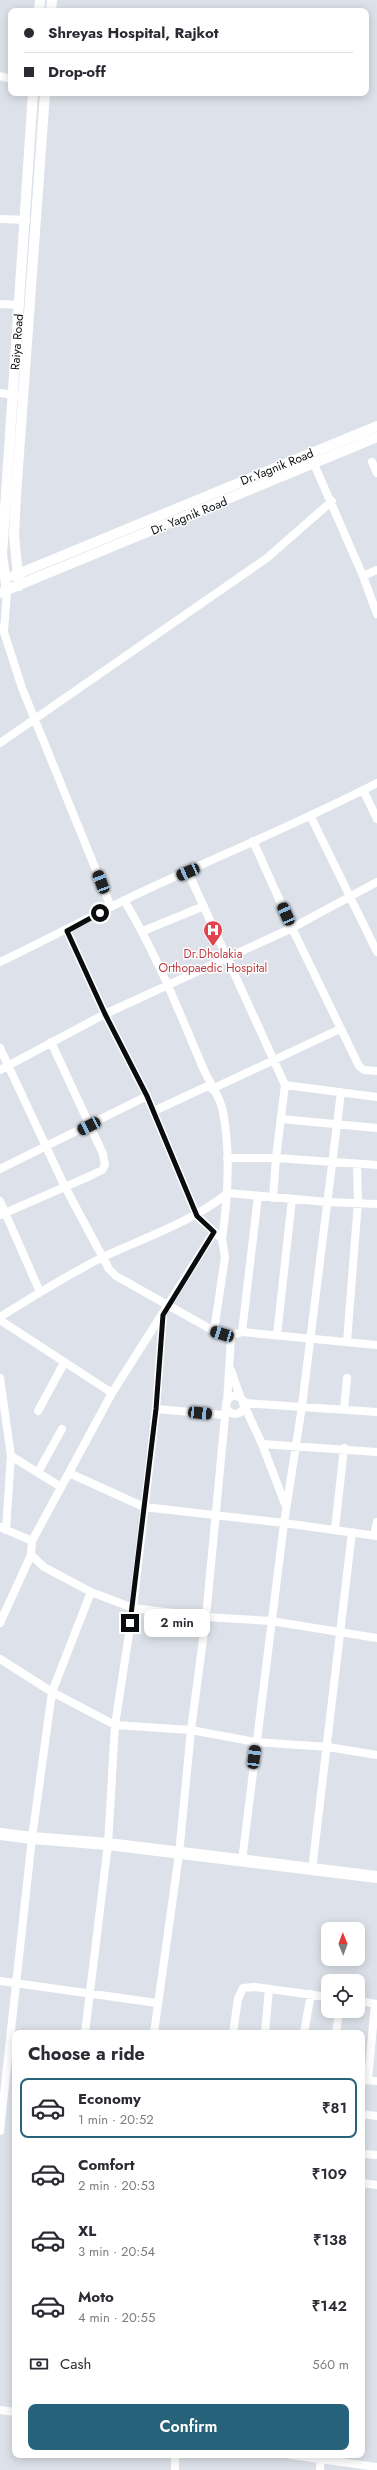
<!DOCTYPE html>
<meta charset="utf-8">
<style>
body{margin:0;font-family:Jost,sans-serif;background:#f7f7f7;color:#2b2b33;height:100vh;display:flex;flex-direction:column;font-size:15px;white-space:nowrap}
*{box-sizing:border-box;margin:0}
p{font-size:13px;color:#7c7c81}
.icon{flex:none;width:22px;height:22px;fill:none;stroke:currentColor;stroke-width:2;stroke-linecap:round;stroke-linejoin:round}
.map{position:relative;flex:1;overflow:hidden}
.panel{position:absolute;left:12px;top:2030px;width:353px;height:428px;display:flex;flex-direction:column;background:#fff;border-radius:8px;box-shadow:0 2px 10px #0003}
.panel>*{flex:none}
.top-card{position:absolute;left:8px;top:8px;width:361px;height:88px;border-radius:8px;box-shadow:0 2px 10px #0003;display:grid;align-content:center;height:88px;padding:0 16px;background:#fff}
.needle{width:26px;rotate:359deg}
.tools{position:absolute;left:321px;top:1922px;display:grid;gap:8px}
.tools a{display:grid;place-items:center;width:44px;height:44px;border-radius:8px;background:#fff;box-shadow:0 2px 10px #0003;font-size:20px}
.end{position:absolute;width:18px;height:18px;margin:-9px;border:5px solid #0a0c0e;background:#fff;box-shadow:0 0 0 2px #fff}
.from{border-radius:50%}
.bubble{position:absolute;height:28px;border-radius:8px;background:#fff;box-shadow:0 2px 10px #0003;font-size:13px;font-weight:600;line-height:28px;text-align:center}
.car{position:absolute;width:12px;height:24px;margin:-12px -6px;border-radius:5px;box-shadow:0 0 3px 1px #0007;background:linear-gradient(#222 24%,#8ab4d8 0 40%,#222 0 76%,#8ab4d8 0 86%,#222 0)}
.top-card b{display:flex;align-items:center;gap:14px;height:38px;font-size:15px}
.top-card b+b{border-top:1px solid #e1e1e2}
.top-card i{width:10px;height:10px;background:#2b2b33}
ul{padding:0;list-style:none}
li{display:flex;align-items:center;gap:12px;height:60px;margin:0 8px 6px;padding:0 8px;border:2px solid transparent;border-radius:8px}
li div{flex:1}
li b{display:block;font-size:15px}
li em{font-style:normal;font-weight:600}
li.on{border-color:#26627a}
li>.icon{width:36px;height:36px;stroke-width:1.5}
h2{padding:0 16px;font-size:18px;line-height:48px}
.pay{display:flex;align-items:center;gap:10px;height:44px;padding:0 16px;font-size:15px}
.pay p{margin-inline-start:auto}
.action{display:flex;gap:8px;margin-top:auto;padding:8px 16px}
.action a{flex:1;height:46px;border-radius:8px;background:#26627a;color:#fff;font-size:16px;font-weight:600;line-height:46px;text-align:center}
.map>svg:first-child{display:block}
</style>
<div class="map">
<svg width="377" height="2470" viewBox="0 0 377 2470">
<rect width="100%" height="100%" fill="#dde2ea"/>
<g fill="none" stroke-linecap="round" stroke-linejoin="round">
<path stroke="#fff" stroke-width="8" d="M0,76l11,3
M0,219l26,1
M0,304l20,1
M0,393l23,3
M372,462l5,11
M314,464l49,112 14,38
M363,576l14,-6
M0,628l4,4 18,56 89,219
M4,632l3,-41
M0,743l267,-185 65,-57
M363,790l14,29
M311,817l66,135
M253,841l39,87 67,138 5,4 13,1
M188,872l97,213 92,12
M124,900c32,53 55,111 79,168 6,14 18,30 20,44 8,42 5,86 -1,127
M67,931l38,83 42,82 50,120 25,23 3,18 -11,74
M143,931l61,-25
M0,962c42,-20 83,-42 125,-62 83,-40 169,-74 252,-117
M0,1048l64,137 45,84 7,7 98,55 16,5 12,-4 135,13
M0,1070l105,-56 187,-86 85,-46
M285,1085l-9,73 101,7
M212,1089l128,-60
M341,1092l-39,314 -18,117 93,13
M154,1111l56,-26
M281,1119l96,9
M227,1158h49l-3,40
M0,1169l147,-73
M0,1201l40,91
M0,1215l90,-39 12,-6 3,-5 -2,-11 -52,-112
M214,1232l-102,161 -80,148 -1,14 13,12 47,25 42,16 73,9 65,4 106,17
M0,1317c34,-21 67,-42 103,-60 43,-20 87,-34 125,-64l99,9 50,2
M0,1320l112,73
M242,1332l16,-136
M277,1335l15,-136
M347,1341l11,-139 -1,-38
M231,1370l10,29
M0,1378l11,78 50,31
M226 1405a9 9 0 1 1 18 0a9 9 0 1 1-18 0Z
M227,1403l4,-67
M156,1409l68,6
M344,1409l3,-31
M38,1411l26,-48
M262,1444l115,8
M38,1472l24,-43
M69,1473l75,34 140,16 -42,338
M285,1504l-23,-60 -19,-41 134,9
M0,1527l32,14
M335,1529l9,-81
M6,1530l5,-74
M374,1535l3,-13
M0,1623l31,-68
M0,1659l52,33 63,33 76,5 65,12 72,5 49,8
M312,1870l40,-338
M0,1981l157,22
M358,2001l19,3
M85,2033l23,-189 7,-119 18,-117 23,-199 7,-94
M154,2033l25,-179 12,-124 15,-113 20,-211
M233,2033l5,-34 5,-11 12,-1 73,10
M265,2033l4,-44
M304,2033l7,-39
M336,2033l3,-22
M362,2080l15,1
M368,2080l7,-76
M362,2114l15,2
M0,2131l32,-293 20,-146 39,-100
M362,2154l15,1
M362,2183l15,2
M0,2410l15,2
M291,2455l86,12
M175,2470v-15
M320,2470l1,-15"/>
<path stroke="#fff" stroke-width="10" d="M39,11l1,-11
M51,11l1,-11
M13,576l364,-150
M19,586l-5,-51 2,-40 29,-402
M7,591l-5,-36 4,-61 27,-401
M0,593l377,-156"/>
<path stroke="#fff" stroke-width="12" d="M0,1834l32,4 76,6 269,33"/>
</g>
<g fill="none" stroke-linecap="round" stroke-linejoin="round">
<path stroke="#0a0c0e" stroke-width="5" d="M100,913l-33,18 38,83 42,82 50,120 17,16 -51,83 -7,94 -26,214"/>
</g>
<defs>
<g id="hospital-pin" transform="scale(1)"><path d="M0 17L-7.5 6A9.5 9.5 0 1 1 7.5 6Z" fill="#e0444e" stroke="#fff"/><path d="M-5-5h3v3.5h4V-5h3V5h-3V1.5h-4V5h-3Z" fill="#fff"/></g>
</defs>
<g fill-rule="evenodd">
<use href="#hospital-pin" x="213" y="930"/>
</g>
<g text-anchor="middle" stroke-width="3" stroke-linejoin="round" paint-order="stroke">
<g font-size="12" fill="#0a0c0e" stroke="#fff">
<text transform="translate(17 342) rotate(-86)" y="4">Raiya Road</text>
<text transform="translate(277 467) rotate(-22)" y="4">Dr.Yagnik Road</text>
<text transform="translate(189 516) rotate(-22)" y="4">Dr. Yagnik Road</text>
</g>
<g font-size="12" fill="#be3a42" stroke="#fff">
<text x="213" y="958">Dr.Dholakia<tspan x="213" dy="14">Orthopaedic Hospital</tspan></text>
</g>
</g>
</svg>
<div class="tools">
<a><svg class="needle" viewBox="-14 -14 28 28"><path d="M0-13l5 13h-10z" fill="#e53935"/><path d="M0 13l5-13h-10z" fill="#7c7c81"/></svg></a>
<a><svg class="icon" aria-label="locate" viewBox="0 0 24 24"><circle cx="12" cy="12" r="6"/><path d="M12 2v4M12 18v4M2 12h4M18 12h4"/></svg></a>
</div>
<i class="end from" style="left:100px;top:913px"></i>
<i class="end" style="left:130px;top:1623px"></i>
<div class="bubble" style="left:144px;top:1609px;width:66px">2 min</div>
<i class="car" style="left:188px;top:872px;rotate:246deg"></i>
<i class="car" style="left:101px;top:882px;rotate:339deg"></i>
<i class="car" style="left:286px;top:914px;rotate:336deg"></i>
<i class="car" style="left:89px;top:1126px;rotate:243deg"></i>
<i class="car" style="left:222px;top:1334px;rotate:287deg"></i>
<i class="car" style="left:200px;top:1413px;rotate:95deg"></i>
<i class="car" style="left:254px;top:1757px;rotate:7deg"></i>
<div class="top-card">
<b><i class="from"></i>Shreyas Hospital, Rajkot</b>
<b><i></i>Drop-off</b>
</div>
<section class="panel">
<h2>Choose a ride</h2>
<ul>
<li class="on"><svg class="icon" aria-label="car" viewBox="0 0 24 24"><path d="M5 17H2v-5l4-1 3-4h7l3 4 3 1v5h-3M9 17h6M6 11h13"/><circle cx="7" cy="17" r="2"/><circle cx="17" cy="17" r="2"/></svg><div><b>Economy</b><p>1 min · 20:52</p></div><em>₹81</em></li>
<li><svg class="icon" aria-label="car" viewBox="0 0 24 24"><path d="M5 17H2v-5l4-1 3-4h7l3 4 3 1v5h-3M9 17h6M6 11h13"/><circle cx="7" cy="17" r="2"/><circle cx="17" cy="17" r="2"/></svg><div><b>Comfort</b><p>2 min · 20:53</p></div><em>₹109</em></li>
<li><svg class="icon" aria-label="car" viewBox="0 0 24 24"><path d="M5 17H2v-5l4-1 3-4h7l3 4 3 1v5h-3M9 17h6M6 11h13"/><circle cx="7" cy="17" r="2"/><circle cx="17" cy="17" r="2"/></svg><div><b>XL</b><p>3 min · 20:54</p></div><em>₹138</em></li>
<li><svg class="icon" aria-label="car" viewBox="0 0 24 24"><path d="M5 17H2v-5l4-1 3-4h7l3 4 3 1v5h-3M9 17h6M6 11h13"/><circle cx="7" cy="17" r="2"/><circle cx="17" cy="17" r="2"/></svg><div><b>Moto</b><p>4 min · 20:55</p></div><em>₹142</em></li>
</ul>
<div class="pay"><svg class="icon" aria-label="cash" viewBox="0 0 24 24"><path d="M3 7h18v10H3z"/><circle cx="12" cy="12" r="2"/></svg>Cash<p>560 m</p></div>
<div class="action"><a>Confirm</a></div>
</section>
</div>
